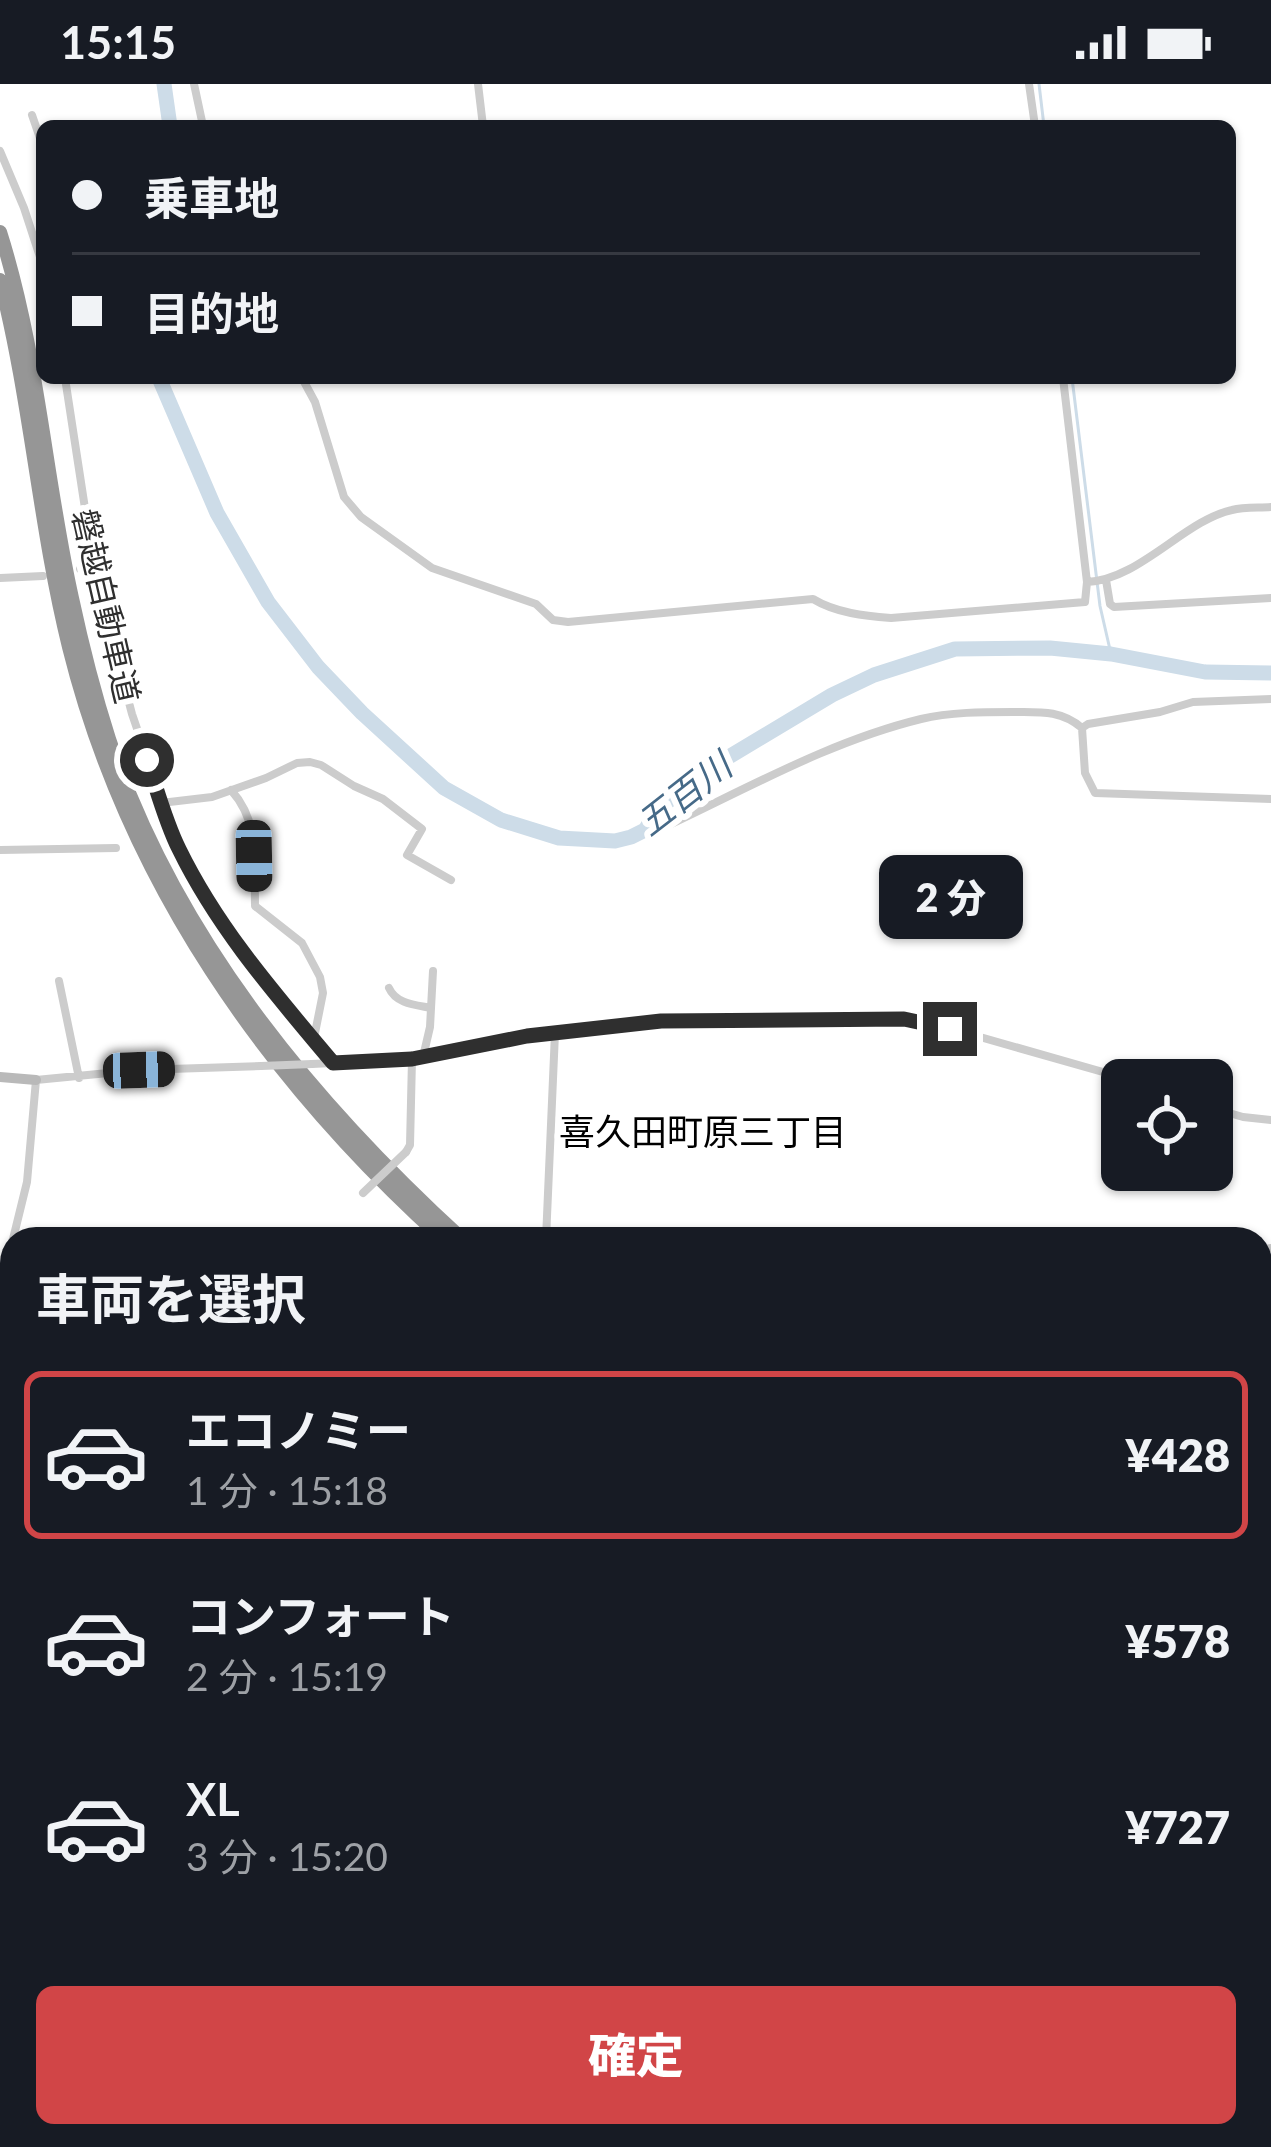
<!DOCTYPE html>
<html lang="ja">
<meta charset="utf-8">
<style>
body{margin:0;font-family:Lato,"Noto Sans JP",sans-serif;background:#242831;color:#f1f3f6;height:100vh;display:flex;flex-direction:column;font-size:45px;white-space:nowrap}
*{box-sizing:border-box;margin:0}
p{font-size:39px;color:#9ea1a6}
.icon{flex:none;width:66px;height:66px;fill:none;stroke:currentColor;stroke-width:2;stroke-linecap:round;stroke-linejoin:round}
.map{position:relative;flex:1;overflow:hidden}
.drawer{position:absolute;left:0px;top:1143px;width:1272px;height:921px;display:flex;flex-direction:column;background:#171b24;border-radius:36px 36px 0 0;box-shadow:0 3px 9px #0004}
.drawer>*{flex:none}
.banner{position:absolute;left:36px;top:36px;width:1200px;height:264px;border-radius:18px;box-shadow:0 3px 9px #0004;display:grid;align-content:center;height:264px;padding:0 36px;background:#171b24}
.fabs{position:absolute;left:1101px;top:975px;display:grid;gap:24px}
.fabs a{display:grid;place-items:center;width:132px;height:132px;border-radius:18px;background:#171b24;box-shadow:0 3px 9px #0004;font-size:60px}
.end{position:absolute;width:54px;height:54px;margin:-27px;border:15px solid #2f2f2f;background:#fff;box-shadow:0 0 0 6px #fff}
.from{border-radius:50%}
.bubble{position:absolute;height:84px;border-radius:18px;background:#171b24;box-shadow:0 3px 9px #0004;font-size:39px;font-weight:800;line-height:84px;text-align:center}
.car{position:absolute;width:36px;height:72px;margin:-36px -18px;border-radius:15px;box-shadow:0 0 9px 3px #0007;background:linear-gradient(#222 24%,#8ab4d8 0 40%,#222 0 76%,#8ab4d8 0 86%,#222 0)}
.banner b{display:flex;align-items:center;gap:42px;height:114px;font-size:45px}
.banner b+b{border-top:3px solid #363941}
.banner i{width:30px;height:30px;background:#f1f3f6}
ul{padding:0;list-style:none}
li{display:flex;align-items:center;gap:36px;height:168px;margin:0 24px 18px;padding:0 12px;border:6px solid transparent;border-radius:18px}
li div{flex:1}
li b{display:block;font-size:45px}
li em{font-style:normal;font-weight:800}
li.selected{border-color:#d14547}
li>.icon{width:108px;height:108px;stroke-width:1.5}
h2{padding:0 36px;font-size:54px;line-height:144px}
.primary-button{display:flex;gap:24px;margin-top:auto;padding:24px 36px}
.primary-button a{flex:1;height:138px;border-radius:18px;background:#d14547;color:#fff;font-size:48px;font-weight:800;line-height:138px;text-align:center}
.status{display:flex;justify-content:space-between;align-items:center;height:84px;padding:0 60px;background:#171b24;direction:ltr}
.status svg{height:33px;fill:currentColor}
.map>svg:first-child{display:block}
</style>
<div class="status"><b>15:15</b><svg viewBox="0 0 49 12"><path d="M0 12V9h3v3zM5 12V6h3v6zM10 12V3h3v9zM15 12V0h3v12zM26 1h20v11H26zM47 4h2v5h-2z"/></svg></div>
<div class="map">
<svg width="1271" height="2063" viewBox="0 0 1271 2063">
<rect width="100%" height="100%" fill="#fff"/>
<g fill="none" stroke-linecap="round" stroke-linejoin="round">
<path stroke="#cddce8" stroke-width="3" d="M1039,0l5,42
M1072,294l28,228 11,48"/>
<path stroke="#cddce8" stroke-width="15" d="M164,0l6,42
M159,294l58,135 51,89 50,65 44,46 82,75 57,32 58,18 56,3 16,-4 14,-7 14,-22 63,-47 110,-66 42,-20 81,-26 95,-1 61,6 94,18 66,1"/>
<path stroke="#ccc" stroke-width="8" d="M194,0l9,42
M478,0l5,42
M1029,0l6,42
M32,31l10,29
M0,67l24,57 18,55
M65,294l29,189 10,41 28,106 45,131 30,56 31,47 94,114
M302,294l13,24 29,95 17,20 71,51 104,36 17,16 15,2 245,-23c23,14 52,17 78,19l194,-16 2,-20 -24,-204
M80,485l14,-2
M0,494l43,-2
M1106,496l4,24 4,3 157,-9
M1087,498c52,-2 98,-62 145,-72 12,-3 27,-2 39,-3
M1271,615l-78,3 -33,10 -72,12 -6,4 3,45 10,20 176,6
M231,706c30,33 23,74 24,116l47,37 18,34 3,16 -9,45
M161,719l51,-6 54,-19 31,-15 13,-1 11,3 33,21 29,13 39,30 -15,26 44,25
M667,742c83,-39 164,-85 254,-107 29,-7 62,-7 92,-7 27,0 48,-2 69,16
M0,766l116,-2
M59,897l20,97
M389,904c7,16 27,17 42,20
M423,973l7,-30 3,-56
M312,980l100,-5 115,-23 134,-15 243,-2 34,6 193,55
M1212,1024l31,9 28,3
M406,1068l4,-7 2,-86
M13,1155l14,-57 9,-102 103,-10 122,-4
M546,1155l9,-206
M1260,1166l11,-2
M0,1200l12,-43
M1260,1231l11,-12
M0,1265l12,2
M1260,1306l11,1
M1260,1360l11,3
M1260,1463l11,4
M1260,1666l11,7
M1260,1732l11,5
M1260,1882l11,1
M0,2008h12
M172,2063v-11
M311,2063l1,-11
M488,2063l1,-11
M586,2063v-11
M1099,2063l8,-11
M1265,2063l6,-122"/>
<path stroke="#b9b9b9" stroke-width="10" d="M0,993l36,3
M1260,1287l11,-16
M653,2063l11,-11"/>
<path stroke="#969696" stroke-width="14" d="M0,148c38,119 45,245 72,366 10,47 22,94 37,141 66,197 202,362 353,500
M0,196c31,121 39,246 69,367 58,234 197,432 374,592
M1260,1386l11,2
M1260,1398l11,3
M1260,1418l11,2
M1260,1428l11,3
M1260,1685l11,6
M1260,1710l11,5"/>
<path stroke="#ccc" stroke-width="8" d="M261,982l51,-2
M363,1109l43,-41"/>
</g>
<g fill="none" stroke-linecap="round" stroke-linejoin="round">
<path stroke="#2f2f2f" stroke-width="15" d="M147,676c10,29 18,61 32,89 39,80 97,146 154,214l79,-4 115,-23 134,-15 243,-2 46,10"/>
</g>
<g text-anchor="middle" stroke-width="12" stroke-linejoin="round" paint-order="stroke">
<g font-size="33" fill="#2f2f2f" stroke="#fff">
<text transform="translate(106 522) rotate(77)" y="12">磐越自動車道</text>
</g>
<g font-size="36" font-style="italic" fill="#466a88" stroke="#fff">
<text transform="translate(684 710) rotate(-38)" y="13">五百川</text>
</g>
<g font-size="36" fill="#000" stroke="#fff">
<text x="703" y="1061">喜久田町原三丁目</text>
</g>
</g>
</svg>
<div class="fabs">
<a><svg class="icon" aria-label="locate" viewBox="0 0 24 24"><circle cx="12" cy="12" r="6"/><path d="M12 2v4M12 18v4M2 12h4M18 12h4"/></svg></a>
</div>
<i class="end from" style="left:147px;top:676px"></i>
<i class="end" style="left:950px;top:945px"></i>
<div class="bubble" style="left:879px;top:771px;width:144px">2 分</div>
<i class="car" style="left:254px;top:772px;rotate:179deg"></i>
<i class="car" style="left:139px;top:986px;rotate:88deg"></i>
<div class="banner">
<b><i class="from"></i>乗車地</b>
<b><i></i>目的地</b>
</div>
<section class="drawer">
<h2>車両を選択</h2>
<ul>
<li class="selected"><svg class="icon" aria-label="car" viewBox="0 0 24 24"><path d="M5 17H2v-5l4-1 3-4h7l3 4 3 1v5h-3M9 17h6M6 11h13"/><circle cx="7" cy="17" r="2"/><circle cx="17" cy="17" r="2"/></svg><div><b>エコノミー</b><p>1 分 · 15:18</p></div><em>¥428</em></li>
<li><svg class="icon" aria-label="car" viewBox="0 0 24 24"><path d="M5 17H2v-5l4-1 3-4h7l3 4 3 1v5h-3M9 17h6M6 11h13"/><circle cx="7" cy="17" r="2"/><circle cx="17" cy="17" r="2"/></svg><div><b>コンフォート</b><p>2 分 · 15:19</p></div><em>¥578</em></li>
<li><svg class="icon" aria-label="car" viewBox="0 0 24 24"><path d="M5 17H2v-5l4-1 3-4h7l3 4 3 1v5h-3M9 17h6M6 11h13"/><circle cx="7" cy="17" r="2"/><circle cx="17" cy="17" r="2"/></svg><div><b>XL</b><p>3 分 · 15:20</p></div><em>¥727</em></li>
</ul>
<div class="primary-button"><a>確定</a></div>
</section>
</div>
